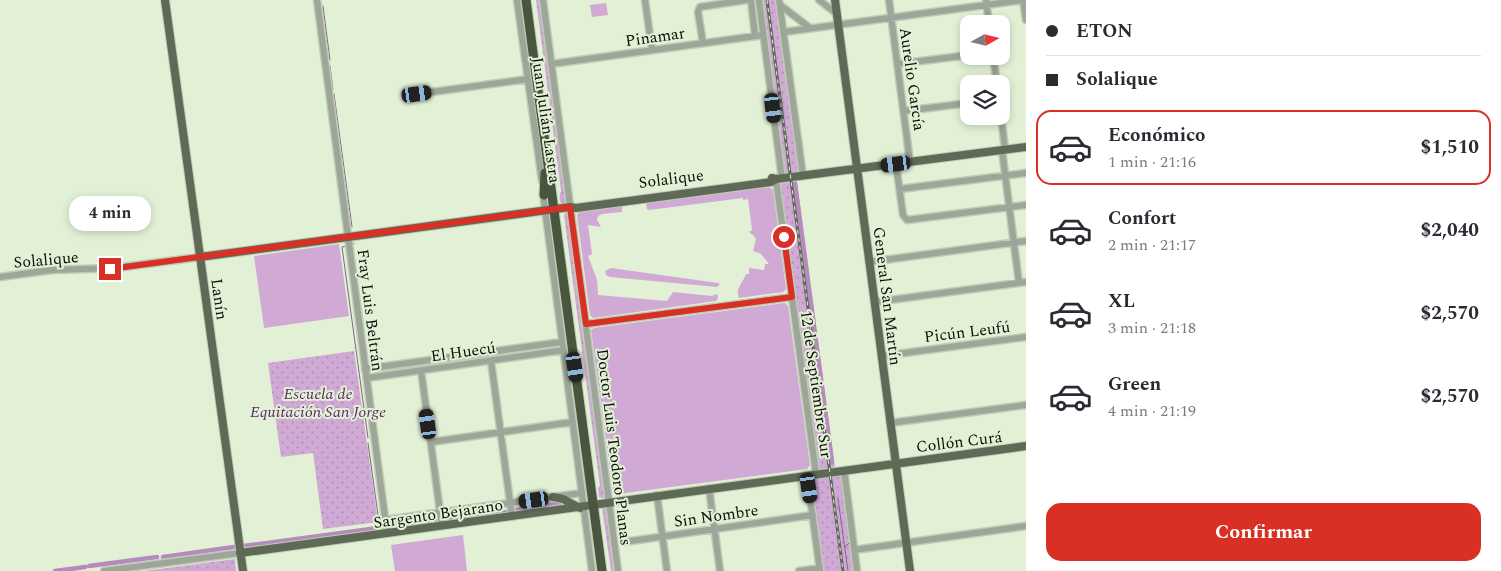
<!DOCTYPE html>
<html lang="es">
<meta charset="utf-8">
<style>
body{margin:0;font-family:Spectral,serif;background:#f7f7f7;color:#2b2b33;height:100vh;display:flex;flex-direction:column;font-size:19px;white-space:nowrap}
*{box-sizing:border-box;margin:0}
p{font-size:16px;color:#7c7c81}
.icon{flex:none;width:28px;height:28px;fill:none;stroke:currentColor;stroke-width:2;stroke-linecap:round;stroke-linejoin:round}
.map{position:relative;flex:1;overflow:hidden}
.drawer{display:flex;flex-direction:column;background:#fff;width:475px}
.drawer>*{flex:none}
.banner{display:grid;align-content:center;height:110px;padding:0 20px;background:#fff}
.needle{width:32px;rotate:82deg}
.controls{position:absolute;left:960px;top:15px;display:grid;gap:10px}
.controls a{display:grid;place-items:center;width:50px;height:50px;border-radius:10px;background:#fff;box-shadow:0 2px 8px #0003;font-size:25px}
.end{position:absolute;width:22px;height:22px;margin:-11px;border:6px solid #d93025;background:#fff;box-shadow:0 0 0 2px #fff}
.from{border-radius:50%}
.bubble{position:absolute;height:35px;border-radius:15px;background:#fff;box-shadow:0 2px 8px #0003;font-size:16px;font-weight:700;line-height:35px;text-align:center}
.car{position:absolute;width:15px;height:30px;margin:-15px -8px;border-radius:6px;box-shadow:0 0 4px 1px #0007;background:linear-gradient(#222 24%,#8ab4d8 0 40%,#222 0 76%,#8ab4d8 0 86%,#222 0)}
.banner b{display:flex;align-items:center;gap:18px;height:48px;font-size:19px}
.banner b+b{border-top:1px solid #e1e1e2}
.banner i{width:12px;height:12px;background:#2b2b33}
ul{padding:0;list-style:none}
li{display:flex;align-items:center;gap:15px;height:75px;margin:0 10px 8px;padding:0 10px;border:2px solid transparent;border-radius:15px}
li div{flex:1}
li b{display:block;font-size:19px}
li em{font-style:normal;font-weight:700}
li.selected{border-color:#d93025}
li>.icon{width:45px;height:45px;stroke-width:1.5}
.action{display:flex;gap:10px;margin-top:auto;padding:10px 20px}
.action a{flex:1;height:58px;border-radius:15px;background:#d93025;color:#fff;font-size:20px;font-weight:700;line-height:58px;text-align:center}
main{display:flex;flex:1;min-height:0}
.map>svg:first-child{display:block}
</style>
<main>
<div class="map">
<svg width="1026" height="571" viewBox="0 0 1026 571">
<defs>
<pattern id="grass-dots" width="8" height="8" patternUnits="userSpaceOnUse" patternTransform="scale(1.25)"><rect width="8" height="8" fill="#d0a9d5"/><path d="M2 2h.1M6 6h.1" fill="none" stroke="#b190b5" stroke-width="1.8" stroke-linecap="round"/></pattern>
</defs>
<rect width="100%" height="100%" fill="#e2f1d6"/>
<path fill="url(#grass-dots)" d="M536,0h5l26,203 -4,2c-4,-2 -4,-10 -2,-14z
M760,0h17l22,171 -1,2 -13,1 -1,-1z
M797,181l38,287 -14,2 -3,-1 -38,-283 3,-3z
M566,212l3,1 36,284 -2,1 -4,-1 -1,-9 2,-2 -36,-271z
M549,216h2l38,283 -2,1h-1z
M354,351l24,171 -55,7 -10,-76 -32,4 -13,-94z
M839,475l4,2 1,2 -2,2 12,90h-31l-12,-91 3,-1z
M606,506l1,2 9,63h-5l-9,-63z
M235,559l1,12h-92z"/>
<path fill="#d0a9d5" d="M606,3l2,12 -16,2 -2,-12z
M769,187l4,3 13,99 -3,3 -44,6c-4,-10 4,-15 7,-24h3v-6l15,2 1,-6h4l-8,-10 -8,-3 3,-12 -3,-4 -4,-3 3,-2 -4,-31 -5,1v-2l-94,12 -2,-1 -1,-6z
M622,206v6l-20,2 -4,2 -1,4 4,7 -13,-2 4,29 -4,2 9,24 1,15 69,6 6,-9 39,4 5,-2 1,4 -2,3 -123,17 -3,-3 -13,-100 2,-3z
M339,244l10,72 -85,12 -10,-72z
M611,268l107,15 2,1 -3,3 -107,-10 -4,-2 -1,-4z
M785,303l3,3 22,159 -3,4 -189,25 -5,-3 -22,-161 3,-2z
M463,535l4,36h-72l-4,-26z"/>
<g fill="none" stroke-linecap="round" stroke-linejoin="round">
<path stroke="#826585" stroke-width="1" d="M323,6l7,54
M330,66l3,23
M334,94l18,133
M353,245l1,-2
M346,246l-4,1 26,191
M368,443l11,79 -6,7
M832,462l1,2
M838,499l10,72
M845,547l4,-4"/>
<path stroke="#b68abc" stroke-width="4.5" d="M795,184l37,278 -3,1
M515,510l46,-7
M446,519l61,-7
M393,526l44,-6
M244,546l134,-18
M163,557l71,-10
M89,566l68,-9
M55,571l30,-4"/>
<g stroke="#bfcdb5" stroke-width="9">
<path id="minor" d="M317,0l70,533
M517,0l25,181
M543,0l75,571
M645,0l7,50
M751,0l4,36
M759,0l23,179
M779,0l24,176
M819,0l18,14
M889,0l21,162
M986,0l3,24
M1023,0l3,20
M780,5l30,23
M784,32l239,-32
M703,43l-5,-31 2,-5 46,-7
M993,56l4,28
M551,64l212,-29
M897,64l72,-9
M417,94l111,-15
M904,111l65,-8
M1001,116l4,33
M1002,150l17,133
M896,164l7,51 4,5 119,-15
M776,179l40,295
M900,189l126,-16
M543,193l49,378
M869,262l157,-21
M0,277l52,-7 63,-2 85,-11
M875,302l151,-20
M586,324l206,-27
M882,356l144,-19
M491,361l21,156
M365,369l197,-27
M421,370l21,156
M367,378l197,-28
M890,423l136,-18
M431,442l142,-20
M844,470l13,101
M807,475l13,96
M709,488l11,83
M657,495l10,76
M385,520l197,-27
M624,542l189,-27
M854,550l172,-24
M104,571l136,-18
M799,571l21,-3"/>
</g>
<g stroke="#bfcdb5" stroke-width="10">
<path id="major" d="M165,0l78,571
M835,0l75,571
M772,178l4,1 250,-32
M200,257l370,-50 6,1 195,-26 5,-3
M553,497l10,2 17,9
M240,553l786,-107"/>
</g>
<g stroke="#bfcdb5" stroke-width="11">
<path id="highway" d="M526,0l76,571
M544,195l1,-22"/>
</g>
<use href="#minor" stroke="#9ea599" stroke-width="6"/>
<use href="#major" stroke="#5f6a56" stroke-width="8"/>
<use href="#highway" stroke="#49553f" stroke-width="9"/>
<g stroke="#606859" stroke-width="3">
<path id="rail" d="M767,0l76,571"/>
</g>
<use href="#rail" stroke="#e2f1d6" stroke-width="1" stroke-dasharray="4" stroke-linecap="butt"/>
</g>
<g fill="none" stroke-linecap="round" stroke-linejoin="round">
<path stroke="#d93025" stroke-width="6" d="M110,269l460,-62 16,117 206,-27 -8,-60"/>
</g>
<g text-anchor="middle" stroke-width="4" stroke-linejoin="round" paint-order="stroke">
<g font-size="16" fill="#0a0e06" stroke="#e2f1d6">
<text transform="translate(655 36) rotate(-8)" y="6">Pinamar</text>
<text transform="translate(913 79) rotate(82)" y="6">Aurelio García</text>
<text transform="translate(547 120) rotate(82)" y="6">Juan Julián Lastra</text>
<text transform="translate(671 178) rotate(-7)" y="6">Solalique</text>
<text transform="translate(46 259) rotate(-5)" y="6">Solalique</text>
<text transform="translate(888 296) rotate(83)" y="6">General San Martín</text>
<text transform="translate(220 299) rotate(82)" y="6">Lanín</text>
<text transform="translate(371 310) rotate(83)" y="6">Fray Luis Beltrán</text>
<text transform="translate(967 331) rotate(-7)" y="6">Picún Leufú</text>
<text transform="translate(463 351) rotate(-8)" y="6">El Huecú</text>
<text transform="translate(817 384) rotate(82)" y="6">12 de Septiembre Sur</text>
<text transform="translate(959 441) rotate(-7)" y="6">Collón Curá</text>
<text transform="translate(615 447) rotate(83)" y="6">Doctor Luis Teodoro Planas</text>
<text transform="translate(438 513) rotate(-8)" y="6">Sargento Bejarano</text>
<text transform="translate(716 515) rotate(-8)" y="6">Sin Nombre</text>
</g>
<g font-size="16" font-style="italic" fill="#602967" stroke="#e2f1d6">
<text x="318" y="399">Escuela de<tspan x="318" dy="18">Equitación San Jorge</tspan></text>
</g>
</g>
</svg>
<div class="controls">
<a><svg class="needle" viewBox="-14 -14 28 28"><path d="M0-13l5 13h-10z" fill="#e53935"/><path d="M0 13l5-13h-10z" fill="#7c7c81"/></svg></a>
<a><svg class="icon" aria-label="layers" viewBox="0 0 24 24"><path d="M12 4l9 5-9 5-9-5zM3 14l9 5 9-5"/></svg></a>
</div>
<i class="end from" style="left:784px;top:237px"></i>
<i class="end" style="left:110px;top:269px"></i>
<div class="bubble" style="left:69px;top:196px;width:82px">4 min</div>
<i class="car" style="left:417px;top:94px;rotate:82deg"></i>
<i class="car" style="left:773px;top:108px;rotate:173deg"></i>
<i class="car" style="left:896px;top:164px;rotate:263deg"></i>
<i class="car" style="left:575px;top:367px;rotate:172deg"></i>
<i class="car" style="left:428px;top:424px;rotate:352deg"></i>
<i class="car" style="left:809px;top:488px;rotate:172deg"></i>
<i class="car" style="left:534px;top:500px;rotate:262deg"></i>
</div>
<section class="drawer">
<div class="banner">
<b><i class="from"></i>ETON</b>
<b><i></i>Solalique</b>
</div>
<ul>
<li class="selected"><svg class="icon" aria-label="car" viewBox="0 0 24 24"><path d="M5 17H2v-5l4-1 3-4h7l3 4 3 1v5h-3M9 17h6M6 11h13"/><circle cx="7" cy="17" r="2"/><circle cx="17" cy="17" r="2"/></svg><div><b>Económico</b><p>1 min · 21:16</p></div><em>$1,510</em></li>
<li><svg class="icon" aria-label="car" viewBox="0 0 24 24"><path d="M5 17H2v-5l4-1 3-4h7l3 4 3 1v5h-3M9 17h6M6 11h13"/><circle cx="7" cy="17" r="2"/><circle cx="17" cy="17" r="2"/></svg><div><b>Confort</b><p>2 min · 21:17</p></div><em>$2,040</em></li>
<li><svg class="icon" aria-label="car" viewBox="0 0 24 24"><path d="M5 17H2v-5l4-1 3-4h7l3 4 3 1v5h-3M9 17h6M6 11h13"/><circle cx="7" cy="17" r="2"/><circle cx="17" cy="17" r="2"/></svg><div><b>XL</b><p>3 min · 21:18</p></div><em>$2,570</em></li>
<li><svg class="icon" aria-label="car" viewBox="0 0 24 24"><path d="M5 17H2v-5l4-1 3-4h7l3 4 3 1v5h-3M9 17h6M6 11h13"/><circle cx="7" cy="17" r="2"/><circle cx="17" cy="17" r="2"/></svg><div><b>Green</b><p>4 min · 21:19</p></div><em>$2,570</em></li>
</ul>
<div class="action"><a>Confirmar</a></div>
</section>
</main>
